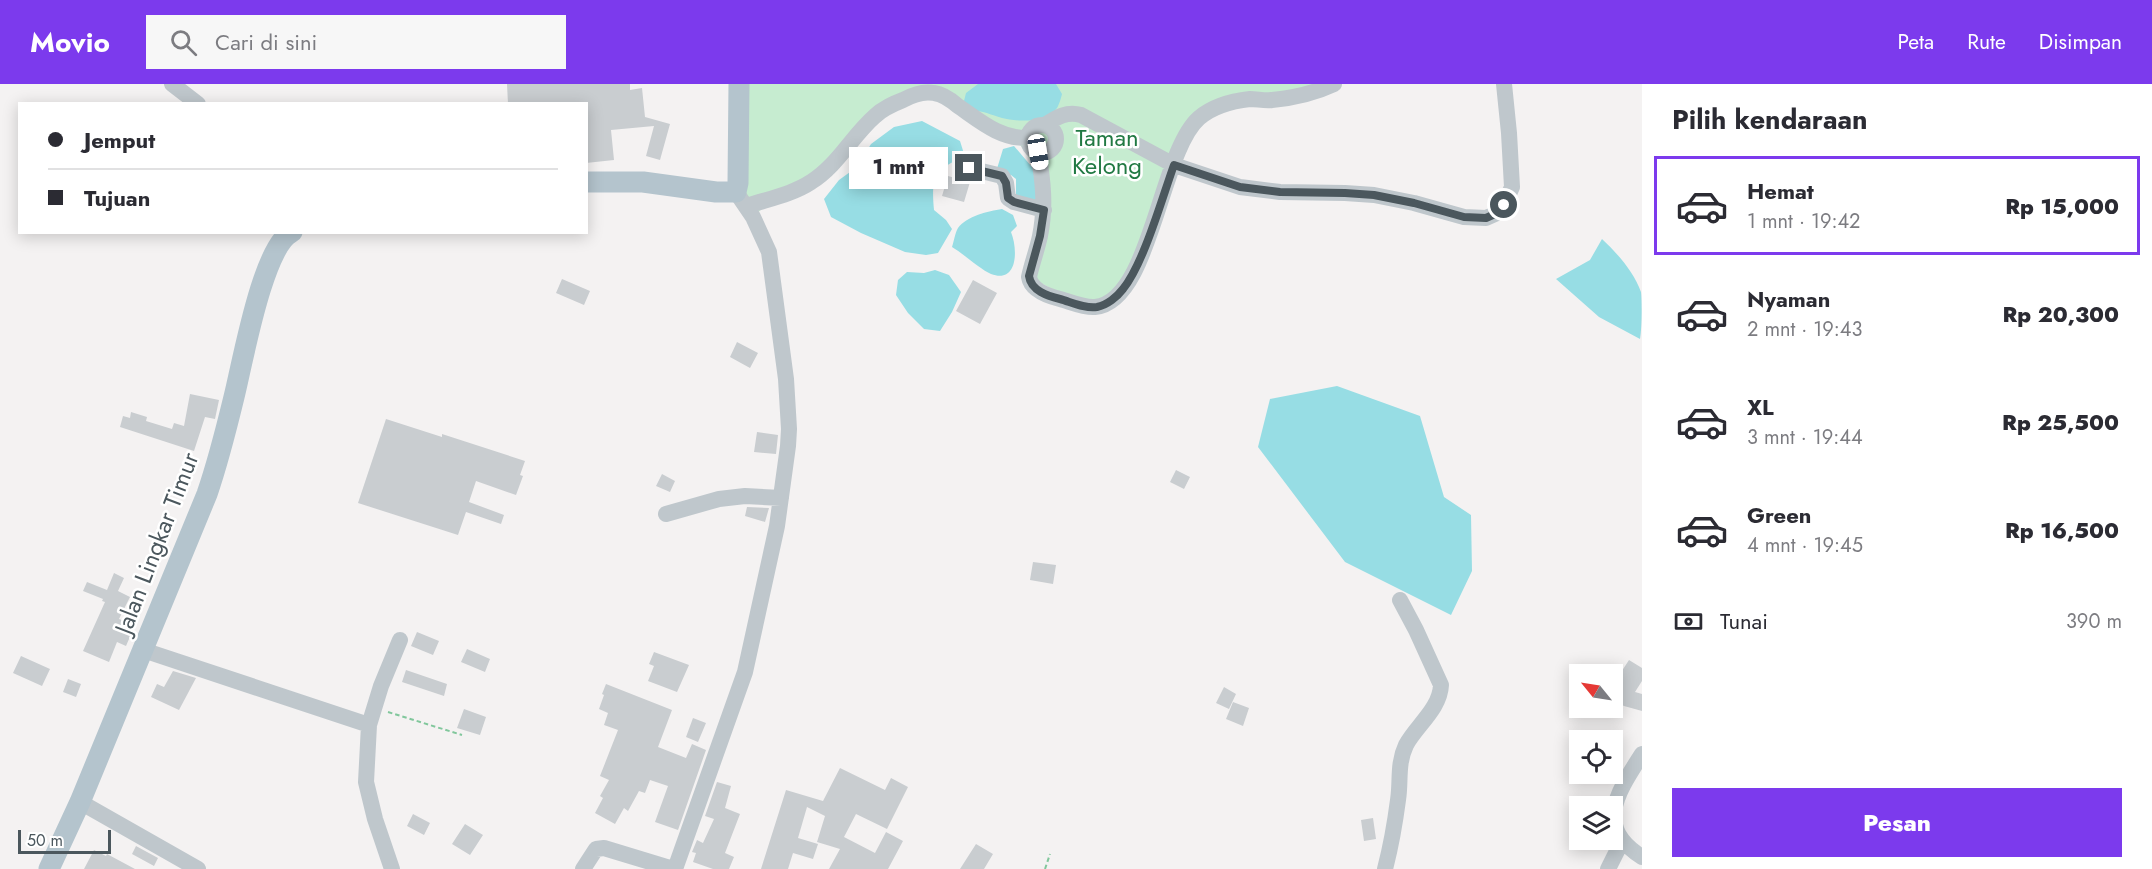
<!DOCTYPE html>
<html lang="id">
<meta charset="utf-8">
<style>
body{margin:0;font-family:Jost,sans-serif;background:#f7f7f7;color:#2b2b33;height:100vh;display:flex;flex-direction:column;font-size:22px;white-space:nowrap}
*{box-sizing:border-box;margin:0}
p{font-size:20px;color:#7c7c81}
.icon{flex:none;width:33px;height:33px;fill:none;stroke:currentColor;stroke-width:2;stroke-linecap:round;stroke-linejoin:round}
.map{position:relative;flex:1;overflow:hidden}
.panel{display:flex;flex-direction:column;background:#fff;width:510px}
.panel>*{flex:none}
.top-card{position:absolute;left:18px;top:18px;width:570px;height:132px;border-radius:0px;box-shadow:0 3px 15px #0003;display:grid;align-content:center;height:132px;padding:0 30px;background:#fff}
.needle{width:39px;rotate:300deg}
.fabs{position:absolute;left:1569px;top:580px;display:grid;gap:12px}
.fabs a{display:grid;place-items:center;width:54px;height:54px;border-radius:0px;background:#fff;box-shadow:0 3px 15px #0003;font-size:30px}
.scale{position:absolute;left:18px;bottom:15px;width:93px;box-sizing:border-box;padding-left:6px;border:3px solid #4b575d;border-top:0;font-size:16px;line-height:21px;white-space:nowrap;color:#4b575d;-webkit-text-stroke:4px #fff;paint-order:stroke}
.end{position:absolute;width:27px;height:27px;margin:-14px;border:8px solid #4b575d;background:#fff;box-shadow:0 0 0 3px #fff}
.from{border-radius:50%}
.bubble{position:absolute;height:42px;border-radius:0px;background:#fff;box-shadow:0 3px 15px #0003;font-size:20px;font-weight:800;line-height:42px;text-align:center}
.car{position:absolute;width:18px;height:36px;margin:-18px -9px;border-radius:8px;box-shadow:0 0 4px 2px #0007;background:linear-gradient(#fff 24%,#345 0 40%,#fff 0 76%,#345 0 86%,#fff 0)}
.top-card b{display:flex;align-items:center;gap:21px;height:57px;font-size:22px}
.top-card b+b{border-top:2px solid #e1e1e2}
.top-card i{width:15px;height:15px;background:#2b2b33}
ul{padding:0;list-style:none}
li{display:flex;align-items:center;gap:18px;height:99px;margin:0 12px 9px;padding:0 18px;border:3px solid transparent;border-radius:0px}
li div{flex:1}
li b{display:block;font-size:22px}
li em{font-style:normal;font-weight:800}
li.selected{border-color:#7c3aed}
li>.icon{width:54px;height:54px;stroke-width:1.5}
h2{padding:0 30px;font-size:27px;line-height:72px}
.pay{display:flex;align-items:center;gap:15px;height:66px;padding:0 30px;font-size:22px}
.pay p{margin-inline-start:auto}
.cta{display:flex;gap:12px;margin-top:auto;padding:12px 30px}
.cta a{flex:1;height:69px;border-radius:0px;background:#7c3aed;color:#fff;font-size:24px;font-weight:800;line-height:69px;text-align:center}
header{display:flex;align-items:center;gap:36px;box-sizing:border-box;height:84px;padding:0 30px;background:#7c3aed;color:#fff}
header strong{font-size:28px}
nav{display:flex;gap:33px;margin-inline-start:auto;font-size:21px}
.search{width:420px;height:54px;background:#f7f7f7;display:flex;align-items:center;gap:15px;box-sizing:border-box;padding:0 21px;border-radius:0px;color:#7c7c81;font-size:22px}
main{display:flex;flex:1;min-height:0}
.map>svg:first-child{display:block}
</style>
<header>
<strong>Movio</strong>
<div class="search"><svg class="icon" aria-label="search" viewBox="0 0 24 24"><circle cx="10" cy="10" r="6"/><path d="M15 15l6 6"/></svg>Cari di sini</div>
<nav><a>Peta</a><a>Rute</a><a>Disimpan</a></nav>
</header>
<main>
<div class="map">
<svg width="1642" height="785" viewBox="0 0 1642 785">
<rect width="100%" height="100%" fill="#f4f2f2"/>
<path fill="#c6ecd0" d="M737,0h590l-106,21 -34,28 -62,155 -37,19 -59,-30 13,-100 -27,-40 -79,-44 -38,9 -55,52 -68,43 -22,20 -17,-26z"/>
<path fill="#97dde4" d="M978,0h78l6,10c-1,4 -3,11 -5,14 -11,15 -39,14 -55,10 -12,-3 -19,-8 -33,-7l-5,-10 2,-8z
M922,37l38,20 5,16c-31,11 -34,22 -31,53l12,10 6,9 -14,24 -12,2 -21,-3 -44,-19 -30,-16 -7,-18 15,-19 18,-13 14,-23 23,-17z
M1014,62l23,27 3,34 -24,-10v-18l-5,-4 -15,-3 7,-23z
M1002,125l11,6 4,11 -6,6c7,17 7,52 -20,42 -10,-4 -27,-20 -39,-27 2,-6 3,-14 6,-19 9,-12 30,-17 44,-19z
M1602,155c15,14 32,33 39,53 1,9 1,37 -1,47l-41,-22 -43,-38 34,-19z
M935,186l14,5 12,17 -9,20 -12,19 -16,-2 -16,-16 -12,-18 2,-15 9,-8 17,1z
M1337,302l83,30 24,81 27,18 1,56 -21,44 -106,-53 -87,-115 12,-48z"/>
<path fill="#c9cdd0" d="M507,0h123v6l12,-2 3,29 25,7 -10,36 -14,-4 8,-30 -43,4 3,30 -28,3v-59h-78z
M948,92l22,6 -6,20 -22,-6z
M562,195l28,12 -6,14 -28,-12z
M973,196l24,13 -17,31 -24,-13z
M737,258l21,11 -8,15 -20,-11z
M190,310l29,6 -4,19 -10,-2 -11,34 -74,-24 3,-11 7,2 1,-6 16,5 -1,4 26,8 2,-6 10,3z
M386,335l56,18v-3l83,27 -5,14 3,1 -7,19 -40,-14 -7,21 35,13 -3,9 -35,-12 -8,23 -100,-32z
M757,348l21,3 -2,19 -22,-2z
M1176,386l14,7 -6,12 -14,-7z
M662,390l13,7 -5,11 -14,-6z
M747,423l22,1 -4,14 -20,-6z
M1033,478l23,3 -3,19 -23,-4z
M114,489l10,5 -6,13 12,6 -11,22 16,6 -9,21 -9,-4 -8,20 -26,-11 22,-49 -3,-1 1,-2 -20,-8 4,-9 20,8z
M417,548l22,9 -6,14 -22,-9z
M467,565l23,10 -5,13 -24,-10z
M654,568l35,13 -12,27 -29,-11 6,-15 -5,-2z
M21,572l29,13 -8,17 -29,-13z
M1629,576l13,8v13l-7,11 7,2v17l-18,-5 -12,-7 9,-15 -5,-4z
M406,586l41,14 -3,12 -42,-14z
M173,587l23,7 -17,32 -28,-13 6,-13 7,3z
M68,595l13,5 -5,13 -13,-5z
M606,600l66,26 -14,37 28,11 6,-14 14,6 -28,80 -23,-8 13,-36 -18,-6 -5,13 -6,-2 -11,20 -4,-3 -9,16 -20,-11 8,-15 -3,-2 9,-16 -9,-4 18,-46 -14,-5 4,-12 -9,-4 5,-14 -2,-1z
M1224,603l12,7 -7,15 -13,-6z
M1233,618l16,6 -6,18 -17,-7z
M464,625l22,8 -6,18 -23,-7z
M693,634l13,5 -8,19 -12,-5z
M840,684l45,22 6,-12 17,9 -21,42 -31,-15 -12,23 31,16 11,-21 17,9 -15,28h-59l11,-20 -23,-7 8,-26 -18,-9 -9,31 20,6 -5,15 -20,-6 -5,16h-27l25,-79 37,11z
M717,698l14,4 -6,22 15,6 -15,39 9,4 -5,12h-16l-20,-7 3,-9 -4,-1 5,-12 6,3 11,-24 -9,-3z
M413,730l17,9 -6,12 -17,-9z
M1373,734l3,21 -12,2 -3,-21z
M465,740l18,11 -13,20 -18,-11z
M976,760l17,10 -9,15h-24z
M136,762l22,12 -4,8 -22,-12z
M94,766l12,6 1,-2 28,15h-51z"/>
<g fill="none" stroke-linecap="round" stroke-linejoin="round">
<path stroke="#81c79c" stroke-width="2" stroke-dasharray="4.5 3" stroke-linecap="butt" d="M388,628l74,23
M1045,785l5,-15"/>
<path stroke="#bfc7cc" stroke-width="16" d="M172,0l26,20
M1045,41c12,-8 22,-14 36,-10l93,50 66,22 40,5 65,1 29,2 40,8 50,14 22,1 9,-4 9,-9 8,-18 -3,-54 -5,-49
M1028 55a14 14 0 1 1 28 0a14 14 0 1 1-28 0Z
M1038,68c5,28 8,55 2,84 -3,14 -8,27 -11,41 2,13 19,19 31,22 11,3 24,9 35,8 56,-5 65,-155 104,-189 14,-12 33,-17 51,-19 7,0 15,2 22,1 21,-2 43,-7 62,-16
M969,84l33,8 4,7 2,15 6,4 30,8
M747,122c21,-7 46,-12 64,-24 27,-17 41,-46 64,-66 8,-8 18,-12 28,-16 9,-5 21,-9 31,-7 9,1 17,7 24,13 22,15 42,33 70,32
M666,430l53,-15 26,-3 36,2
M143,566l226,75 12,-39 19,-46
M369,641l-3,57 9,37 17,50
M1642,670c-24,38 -49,72 0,103
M80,718l118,67
M583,785l13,-20 8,-1 69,21
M675,785l70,-197 32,-146 11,-80 1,-17 -3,-50 -17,-127 -16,-35 -17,-25
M1385,785c6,-23 10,-46 13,-69 3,-19 -1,-36 8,-55 10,-19 34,-36 35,-60l-25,-55 -16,-30
M1608,785l14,-28"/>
<path stroke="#b4c4cd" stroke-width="21" d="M586,98h57l73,10h20l2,-9 1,-99
M49,785l31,-67 127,-308c11,-32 19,-64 27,-97 8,-31 29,-153 58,-165"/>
</g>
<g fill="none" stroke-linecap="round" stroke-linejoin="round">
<path stroke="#4b575d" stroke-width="8" d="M969,84l33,8 4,7 2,15 6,4 30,8 -4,26 -11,40c2,15 19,20 31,23 11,3 25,10 37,8 10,-2 20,-10 26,-18 21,-26 39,-91 51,-124l66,22 40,5 65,1 29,2 40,8 50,14 22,1 9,-4 9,-9"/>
</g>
<g text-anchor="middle" stroke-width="5" stroke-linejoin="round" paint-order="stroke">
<g font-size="24" fill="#217943" stroke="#fff">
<text x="1107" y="62">Taman<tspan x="1107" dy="28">Kelong</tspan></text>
</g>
<g font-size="24" fill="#4b575d" stroke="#fff">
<text transform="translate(157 459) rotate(-69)" y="8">Jalan Lingkar Timur</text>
</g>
</g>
</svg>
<div class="fabs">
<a><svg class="needle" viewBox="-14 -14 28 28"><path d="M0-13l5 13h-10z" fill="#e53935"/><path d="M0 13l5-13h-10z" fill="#7c7c81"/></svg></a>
<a><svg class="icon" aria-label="locate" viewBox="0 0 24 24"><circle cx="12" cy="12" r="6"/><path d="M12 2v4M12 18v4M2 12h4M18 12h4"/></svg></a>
<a><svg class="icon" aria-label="layers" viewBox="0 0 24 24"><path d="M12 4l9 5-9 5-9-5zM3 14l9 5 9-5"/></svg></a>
</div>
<div class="scale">50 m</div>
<i class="end from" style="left:1504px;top:121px"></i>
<i class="end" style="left:969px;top:84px"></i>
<div class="bubble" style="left:849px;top:63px;width:99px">1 mnt</div>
<i class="car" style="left:1038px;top:68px;rotate:171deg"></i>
<div class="top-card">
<b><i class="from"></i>Jemput</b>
<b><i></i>Tujuan</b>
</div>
</div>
<section class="panel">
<h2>Pilih kendaraan</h2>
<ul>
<li class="selected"><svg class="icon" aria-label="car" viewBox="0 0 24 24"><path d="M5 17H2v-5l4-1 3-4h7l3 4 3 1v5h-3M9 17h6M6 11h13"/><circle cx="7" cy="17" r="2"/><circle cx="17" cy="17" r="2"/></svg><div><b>Hemat</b><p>1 mnt · 19:42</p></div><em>Rp 15,000</em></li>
<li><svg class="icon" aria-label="car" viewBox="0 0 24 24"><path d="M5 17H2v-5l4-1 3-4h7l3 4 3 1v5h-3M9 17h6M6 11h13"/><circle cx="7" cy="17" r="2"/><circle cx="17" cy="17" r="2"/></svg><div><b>Nyaman</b><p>2 mnt · 19:43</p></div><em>Rp 20,300</em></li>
<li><svg class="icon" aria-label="car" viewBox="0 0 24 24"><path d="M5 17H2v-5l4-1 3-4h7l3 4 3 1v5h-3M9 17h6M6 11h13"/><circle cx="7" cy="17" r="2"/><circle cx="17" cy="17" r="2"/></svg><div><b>XL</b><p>3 mnt · 19:44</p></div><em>Rp 25,500</em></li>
<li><svg class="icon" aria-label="car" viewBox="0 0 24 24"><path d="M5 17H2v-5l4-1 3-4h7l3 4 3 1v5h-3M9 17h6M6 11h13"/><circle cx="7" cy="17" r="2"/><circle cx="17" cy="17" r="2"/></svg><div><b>Green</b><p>4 mnt · 19:45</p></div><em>Rp 16,500</em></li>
</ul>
<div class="pay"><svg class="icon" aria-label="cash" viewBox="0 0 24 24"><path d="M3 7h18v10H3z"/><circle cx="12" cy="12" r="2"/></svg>Tunai<p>390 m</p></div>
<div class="cta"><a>Pesan</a></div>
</section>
</main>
